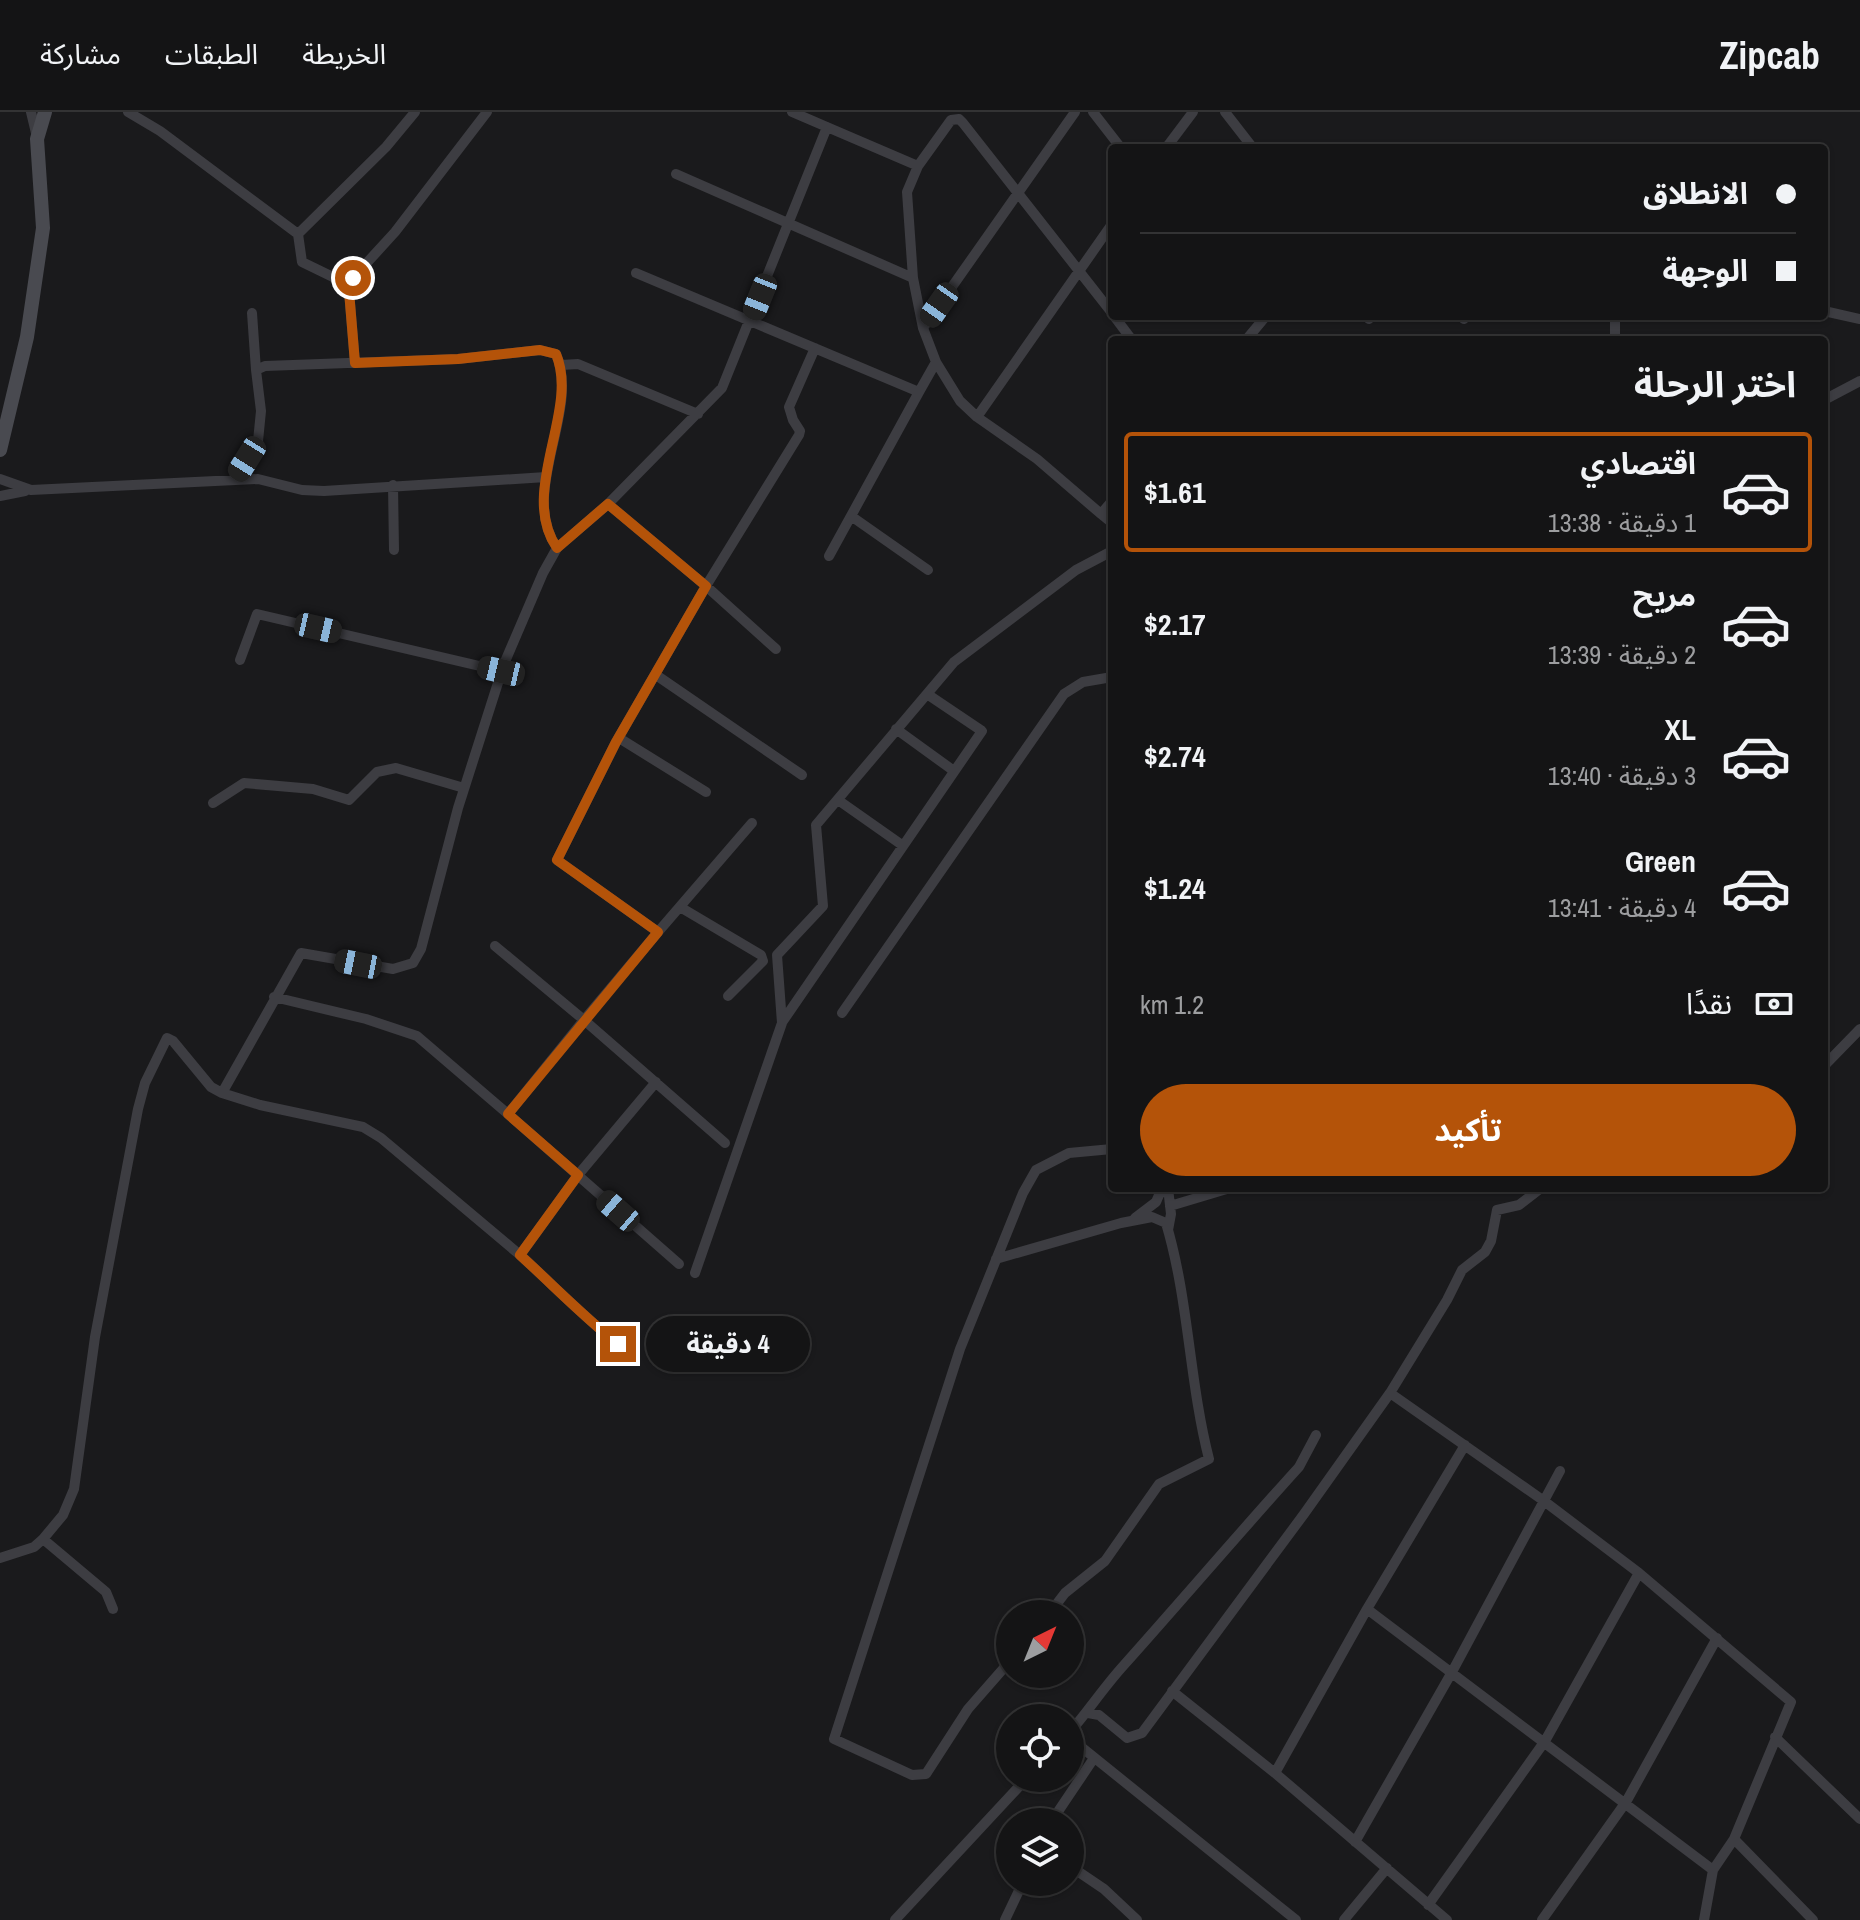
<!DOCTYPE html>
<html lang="ar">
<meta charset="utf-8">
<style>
body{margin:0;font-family:"Archivo Narrow","Noto Sans Arabic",sans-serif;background:#1d1d1e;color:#f1f3f6;direction:rtl;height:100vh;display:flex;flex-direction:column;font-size:30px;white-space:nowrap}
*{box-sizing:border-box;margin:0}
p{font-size:26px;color:#9d9ea0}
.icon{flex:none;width:44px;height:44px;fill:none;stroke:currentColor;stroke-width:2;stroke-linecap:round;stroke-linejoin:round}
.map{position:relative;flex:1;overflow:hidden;direction:ltr}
.side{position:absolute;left:1108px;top:224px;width:720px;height:856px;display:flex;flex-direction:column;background:#141415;border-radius:8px;box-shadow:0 2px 6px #0004,0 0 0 2px #333334;direction:rtl}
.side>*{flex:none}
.guide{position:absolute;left:1108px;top:32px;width:720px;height:176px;border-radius:8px;box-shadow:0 2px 6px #0004,0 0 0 2px #333334;direction:rtl;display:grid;align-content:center;height:176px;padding:0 32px;background:#141415}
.needle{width:52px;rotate:43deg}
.controls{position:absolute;left:996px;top:1488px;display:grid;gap:16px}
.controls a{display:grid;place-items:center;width:88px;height:88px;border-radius:50%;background:#141415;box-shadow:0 2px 6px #0004,0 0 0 2px #333334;font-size:40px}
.end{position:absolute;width:36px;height:36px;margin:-18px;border:10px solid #b45309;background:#fff;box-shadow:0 0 0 4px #fff}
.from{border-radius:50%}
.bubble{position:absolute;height:56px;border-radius:28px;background:#141415;box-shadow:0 2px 6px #0004,0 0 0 2px #333334;font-size:26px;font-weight:700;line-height:56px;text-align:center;direction:rtl}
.car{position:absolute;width:24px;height:48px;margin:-24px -12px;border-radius:10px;box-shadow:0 0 6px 2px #0007;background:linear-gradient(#222 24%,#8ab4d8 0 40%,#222 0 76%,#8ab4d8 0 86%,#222 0)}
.guide b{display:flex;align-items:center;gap:28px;height:76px;font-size:30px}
.guide b+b{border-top:2px solid #333334}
.guide i{width:20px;height:20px;background:#f1f3f6}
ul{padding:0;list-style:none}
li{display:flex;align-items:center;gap:24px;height:120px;margin:0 16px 12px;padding:0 16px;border:4px solid transparent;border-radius:8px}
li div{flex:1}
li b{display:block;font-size:30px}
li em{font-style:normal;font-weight:700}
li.current{border-color:#b45309}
li>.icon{width:72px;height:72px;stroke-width:1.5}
h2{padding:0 32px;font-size:36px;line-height:96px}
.pay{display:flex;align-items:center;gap:20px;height:88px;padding:0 32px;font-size:30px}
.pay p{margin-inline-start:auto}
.button{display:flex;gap:16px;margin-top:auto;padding:16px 32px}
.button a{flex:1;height:92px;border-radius:48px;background:#b45309;color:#fff;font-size:32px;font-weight:700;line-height:92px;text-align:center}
header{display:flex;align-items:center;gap:48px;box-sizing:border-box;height:112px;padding:0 40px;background:#141415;border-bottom:2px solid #333334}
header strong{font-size:38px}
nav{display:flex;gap:44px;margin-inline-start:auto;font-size:28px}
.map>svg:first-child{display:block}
</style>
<header>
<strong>Zipcab</strong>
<nav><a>الخريطة</a><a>الطبقات</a><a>مشاركة</a></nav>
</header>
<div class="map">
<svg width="1860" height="1808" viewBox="0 0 1860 1808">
<rect width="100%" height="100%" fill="#1a1a1c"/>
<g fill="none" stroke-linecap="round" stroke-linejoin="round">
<path stroke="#3d3d42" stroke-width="10" d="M31,0l6,25
M128,0l32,19 138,103 88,-87 29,-35
M792,0l35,15
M1093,0l28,36
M1225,0l28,36
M1166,36l27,-36
M676,62l237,104
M298,122l4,28 35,17 16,-1 42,-46 92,-120
M636,161l283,119 -90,164
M348,167l7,84
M1824,199l36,8
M252,201l4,57
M1112,201l-149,-190 -4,-4 -8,1 -33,46 -11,26 6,86 10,50 13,34 24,39 17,16 60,42 64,55 11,-13
M1114,204l18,24
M1365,204l4,3
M1460,204l4,3
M923,216l152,-216
M1246,228l20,-24
M1594,228l21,-1v-23
M561,253l17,-1 120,50
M919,280l17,-30
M1824,288l36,-19
M977,305l135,-193
M0,367l31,11 227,-11 44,11 22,1 222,-14
M233,368l25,-39 3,-30 -5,-41 9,-4 193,-7 82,-9 16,4c25,58 -38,137 1,194
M393,373l1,65
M0,384l25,-5
M608,392l98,82 93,-151 1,-4 -7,-11 -4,-13 26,-59
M1101,402l11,9
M851,404l77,54
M240,548l17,-46 244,57
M656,563l146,100
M896,617l58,42
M619,626l87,54
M838,688l64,45
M213,691l31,-20 69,6 36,11 28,-28 19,-4 68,20
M680,795l81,48 2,6 -35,35
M658,820l94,-109
M495,834l89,74 74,-88 -101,-72 59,-118 90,-156 70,63
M274,885l92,22 51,17 91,78 76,-94 141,123
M842,901l222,-319 19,-12 29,-5
M783,909l199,-290 -55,-37
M1824,954l36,-37
M222,981l79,-140 92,16 20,-6 8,-14 37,-141 46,-144 39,-91 14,-25 51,-44 114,-116 105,-261 91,39
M508,1002l171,150
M1168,1076l3,26 -3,16
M1170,1094l60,-18
M1135,1106l21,-16 6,-14
M996,1147l125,-36 31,-6 14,6c23,77 23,158 43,236l-50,25 -54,77 -40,32 -16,21
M695,1161l87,-250 -5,-68 46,-49 -7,-81 138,-163 122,-92 36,-19
M618,1232c-34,-27 -65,-59 -98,-89l58,-80 78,-93
M1390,1281l154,108 95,72 152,129 -57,137 -21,31 -9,50
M43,1427l63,53 7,17
M0,1446l34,-11 9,-8 20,-24 11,-26 21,-152 43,-228 7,-26 22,-45 6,3 38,46 11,6 38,12 103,22 18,11 139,117
M1367,1497l346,261
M1010,1549l-42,48 -42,65 -14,1 -78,-36 126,-390 63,-156 13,-23 33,-17 43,-4
M1172,1579l103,82 172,147
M1088,1601l11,2 28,23 15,-5 162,-219 86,-121 57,-93 15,-30 23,-18 6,-11 6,-31 22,-5 22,-17
M1070,1620c19,-22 34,-45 54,-67 59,-66 116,-133 175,-198l17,-32
M1775,1625l85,82
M1070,1626l226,182
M1275,1661l92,-164 98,-164
M1051,1710l43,-64
M1734,1727l79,81
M1355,1730l97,-170 108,-201
M1070,1754l34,23 33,31
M1428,1793l117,-164 94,-168
M895,1808l132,-142
M1005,1808l18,-38
M1344,1808l43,-52
M1542,1808l84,-118 91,-164"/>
<path stroke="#494a50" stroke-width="14" d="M0,338l27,-113 16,-109 -6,-89 8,-27"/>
</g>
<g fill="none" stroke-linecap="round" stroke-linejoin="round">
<path stroke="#b45309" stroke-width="10" d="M353,166l-5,1 7,84 103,-4 82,-9 16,4c24,56 -38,138 1,194l51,-44 98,82 -90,156 -59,118 101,72 -150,182 70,61 -58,80c33,30 64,62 98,89"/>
</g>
</svg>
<div class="controls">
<a><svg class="needle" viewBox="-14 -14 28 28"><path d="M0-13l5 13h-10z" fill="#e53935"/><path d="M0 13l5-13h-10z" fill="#9d9ea0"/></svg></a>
<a><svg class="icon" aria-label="locate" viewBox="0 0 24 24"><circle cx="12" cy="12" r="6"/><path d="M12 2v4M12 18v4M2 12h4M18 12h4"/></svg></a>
<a><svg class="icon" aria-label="layers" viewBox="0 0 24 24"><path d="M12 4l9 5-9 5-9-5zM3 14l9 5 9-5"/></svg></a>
</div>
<i class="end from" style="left:353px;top:166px"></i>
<i class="end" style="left:618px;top:1232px"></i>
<div class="bubble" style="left:646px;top:1204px;width:164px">4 دقيقة</div>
<i class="car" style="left:760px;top:185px;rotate:202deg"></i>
<i class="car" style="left:939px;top:193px;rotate:215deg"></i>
<i class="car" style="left:247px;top:347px;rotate:212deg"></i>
<i class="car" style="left:318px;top:516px;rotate:103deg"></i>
<i class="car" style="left:501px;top:559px;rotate:283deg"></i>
<i class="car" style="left:358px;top:852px;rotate:281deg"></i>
<i class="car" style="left:618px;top:1099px;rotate:311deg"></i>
<div class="guide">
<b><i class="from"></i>الانطلاق</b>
<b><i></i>الوجهة</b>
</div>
<section class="side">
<h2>اختر الرحلة</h2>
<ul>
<li class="current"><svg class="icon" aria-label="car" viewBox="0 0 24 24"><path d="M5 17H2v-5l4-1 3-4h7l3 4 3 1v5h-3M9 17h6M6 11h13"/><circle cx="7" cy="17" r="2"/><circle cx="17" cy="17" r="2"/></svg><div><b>اقتصادي</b><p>1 دقيقة · 13:38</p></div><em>$1.61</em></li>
<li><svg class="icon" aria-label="car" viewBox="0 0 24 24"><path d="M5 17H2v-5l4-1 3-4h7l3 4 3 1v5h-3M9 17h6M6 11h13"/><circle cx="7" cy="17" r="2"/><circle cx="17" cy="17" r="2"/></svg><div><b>مريح</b><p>2 دقيقة · 13:39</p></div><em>$2.17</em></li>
<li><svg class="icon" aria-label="car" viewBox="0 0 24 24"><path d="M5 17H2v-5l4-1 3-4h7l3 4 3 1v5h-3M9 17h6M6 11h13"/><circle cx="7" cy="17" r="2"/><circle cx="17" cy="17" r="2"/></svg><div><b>XL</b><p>3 دقيقة · 13:40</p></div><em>$2.74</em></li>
<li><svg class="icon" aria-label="car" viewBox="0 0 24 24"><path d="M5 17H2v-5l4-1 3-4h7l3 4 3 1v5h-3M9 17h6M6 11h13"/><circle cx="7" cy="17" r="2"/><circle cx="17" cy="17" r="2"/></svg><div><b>Green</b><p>4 دقيقة · 13:41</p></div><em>$1.24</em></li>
</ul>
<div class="pay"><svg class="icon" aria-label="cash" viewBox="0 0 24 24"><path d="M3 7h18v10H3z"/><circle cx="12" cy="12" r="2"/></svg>نقدًا<p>1.2 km</p></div>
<div class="button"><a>تأكيد</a></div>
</section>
</div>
